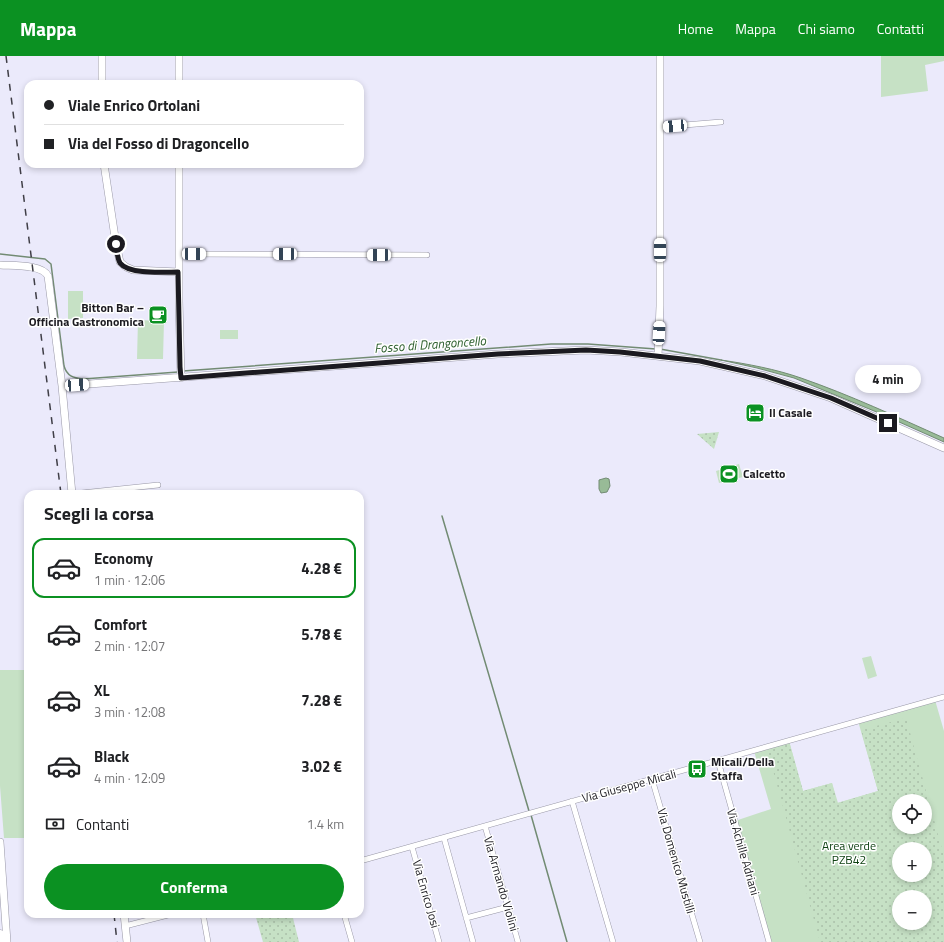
<!DOCTYPE html>
<html lang="it">
<meta charset="utf-8">
<style>
body{margin:0;font-family:"Titillium Web",sans-serif;background:#f6f6f6;color:#202124;height:100vh;display:flex;flex-direction:column;font-size:15px;white-space:nowrap}
*{box-sizing:border-box;margin:0}
p{font-size:13px;color:#757577}
.icon{flex:none;width:22px;height:22px;fill:none;stroke:currentColor;stroke-width:2;stroke-linecap:round;stroke-linejoin:round}
.map{position:relative;flex:1;overflow:hidden}
.details{position:absolute;left:24px;top:434px;width:340px;height:428px;display:flex;flex-direction:column;background:#fff;border-radius:12px;box-shadow:0 2px 6px #0003}
.details>*{flex:none}
.hud{position:absolute;left:24px;top:24px;width:340px;height:88px;border-radius:12px;box-shadow:0 2px 6px #0003;display:grid;align-content:center;height:88px;padding:0 20px;background:#fff}
.controls{position:absolute;left:892px;top:738px;display:grid;gap:8px}
.controls a{display:grid;place-items:center;width:40px;height:40px;border-radius:50%;background:#fff;box-shadow:0 2px 6px #0003;font-size:20px}
.end{position:absolute;width:18px;height:18px;margin:-9px;border:5px solid #1b1a20;background:#fff;box-shadow:0 0 0 2px #fff}
.from{border-radius:50%}
.bubble{position:absolute;height:28px;border-radius:14px;background:#fff;box-shadow:0 2px 6px #0003;font-size:13px;font-weight:700;line-height:28px;text-align:center}
.car{position:absolute;width:12px;height:24px;margin:-12px -6px;border-radius:5px;box-shadow:0 0 3px 1px #0007;background:linear-gradient(#fff 24%,#345 0 40%,#fff 0 76%,#345 0 86%,#fff 0)}
.hud b{display:flex;align-items:center;gap:14px;height:38px;font-size:15px}
.hud b+b{border-top:1px solid #e0e0e0}
.hud i{width:10px;height:10px;background:#202124}
ul{padding:0;list-style:none}
li{display:flex;align-items:center;gap:12px;height:60px;margin:0 8px 6px;padding:0 12px;border:2px solid transparent;border-radius:12px}
li div{flex:1}
li b{display:block;font-size:15px}
li em{font-style:normal;font-weight:700}
li.active{border-color:#0b9122}
li>.icon{width:36px;height:36px;stroke-width:1.5}
h2{padding:0 20px;font-size:18px;line-height:48px}
.pay{display:flex;align-items:center;gap:10px;height:44px;padding:0 20px;font-size:15px}
.pay p{margin-inline-start:auto}
.cta{display:flex;gap:8px;margin-top:auto;padding:8px 20px}
.cta a{flex:1;height:46px;border-radius:24px;background:#0b9122;color:#fff;font-size:16px;font-weight:700;line-height:46px;text-align:center}
header{display:flex;align-items:center;gap:24px;box-sizing:border-box;height:56px;padding:0 20px;background:#0b9122;color:#fff}
header strong{font-size:19px}
nav{display:flex;gap:22px;margin-inline-start:auto;font-size:14px}
.map>svg:first-child{display:block}
</style>
<header>
<strong>Mappa</strong>
<nav><a>Home</a><a>Mappa</a><a>Chi siamo</a><a>Contatti</a></nav>
</header>
<div class="map">
<svg width="944" height="886" viewBox="0 0 944 886">
<defs>
<pattern id="park-dots" width="8" height="8" patternUnits="userSpaceOnUse"><rect width="8" height="8" fill="#c6e1c5"/><path d="M2 2h.1M6 6h.1" fill="none" stroke="#aac0a9" stroke-width="1.8" stroke-linecap="round"/></pattern>
</defs>
<rect width="100%" height="100%" fill="#ebeafb"/>
<path fill="#c6e1c5" fill-rule="evenodd" d="M881,0h63v5l-19,4 3,26 -47,6z
M68,235h15v27l-15,1z
M138,264l26,1 -1,38h-26z
M220,274h18v9h-18z
M739,408l4,13 -24,6 -3,-12z
M871,600l6,20 -9,3 -6,-21z
M0,614h28v168h-24l-4,-52z
M935,644l9,31v211h-175l-34,-121 36,-12 -17,-58 35,-10 14,50 29,-8 5,20 41,-12 -20,-70zM899,745h26v26h-26zM899,793h26v26h-26zM899,841h26v26h-26z"/>
<path fill="url(#park-dots)" fill-rule="evenodd" d="M719,376l-5,17 -17,-15z
M906,662l38,138v86h-124l-52,-190 21,-11 14,50 29,-8 6,20 40,-12 -17,-61zM899,745h26v26h-26zM899,793h26v26h-26zM899,841h26v26h-26z
M255,858h37l7,28h-36z"/>
<path fill="#98bb97" stroke="#728b73" d="M721,304c27,4 54,9 80,18 49,17 96,39 143,60v4l-65,-29 -85,-35 -37,-10z
M606,422l3,1 1,7 -3,6 -6,1 -2,-4v-9z"/>
<g fill="none" stroke-linecap="round" stroke-linejoin="round">
<path stroke="#728b73" stroke-width="1.5" d="M0,198l45,5 6,5 13,102c3,10 9,12 19,13l95,-7
M660,293l61,11
M183,315l368,-27h37l68,5
M442,460l87,295
M531,759l36,127"/>
<g stroke="#9897a6" stroke-width="6">
<path id="street" d="M660,71l61,-5
M179,198l248,1
M72,438l86,-9
M718,705l51,181
M652,723l48,163
M572,745l41,141
M485,770l33,116
M444,782l29,104
M412,791l27,95
M360,805l584,-164
M203,858l5,28
M344,858l8,28
M466,862l42,-11
M125,870l47,-12"/>
</g>
<g stroke="#9897a6" stroke-width="8">
<path id="secondary" d="M102,0v28
M179,28v-28
M104,108l12,80 4,18 6,5 7,3 46,2
M179,108v137l2,77
M0,209c12,1 42,-1 48,11l14,110 10,108
M658,300l2,-50v-250
M62,330l436,-32 88,-4 35,2 79,9 65,15 66,22 113,50
M0,786l7,100
M124,858l3,28"/>
</g>
<g stroke="#9897a6" stroke-width="9">
<path id="primary" d="M0,878l1,8"/>
</g>
<use href="#street" stroke="#fff" stroke-width="5"/>
<use href="#secondary" stroke="#fff" stroke-width="7"/>
<use href="#primary" stroke="#fff" stroke-width="8"/>
<path stroke="#3f3e46" stroke-width="1.5" stroke-dasharray="7 7" stroke-linecap="butt" d="M6,0l55,438
M114,858l3,28"/>
</g>
<g fill="none" stroke-linecap="round" stroke-linejoin="round">
<path stroke="#1b1a20" stroke-width="5" d="M116,188c1,6 1,14 4,19 9,12 45,9 58,9l2,95 1,11 317,-24 88,-4 34,2 80,9 65,15 66,22 57,25"/>
</g>
<defs>
<g id="cafe-square" transform="scale(1)"><rect x="-9" y="-9" width="18" height="18" rx="4" fill="#0b9122" stroke="#fff"/><path d="M-5.5-4.5H6V0H3Q3 3.5 0 3.5H-2.5Q-5.5 3.5-5.5 0ZM3-3.2v2h1.7v-2ZM-6 4.5H4V6H-6Z" fill="#fff"/></g>
<g id="hotel-square" transform="scale(1)"><rect x="-9" y="-9" width="18" height="18" rx="4" fill="#0b9122" stroke="#fff"/><path d="M-6-4.5h1.5V1H6V5H4.5V3h-9V5H-6ZM-4 0a1.8 1.8 0 1 1 3.6 0ZM.5 0V-2.5h3Q6-2.5 6 0Z" fill="#fff"/></g>
<g id="stadium-square" transform="scale(1)"><rect x="-9" y="-9" width="18" height="18" rx="4" fill="#0b9122" stroke="#fff"/><path d="M0-5a6.5 5 0 1 0 0 10a6.5 5 0 1 0 0-10ZM-3.5-1.8h7v3.6h-7Z" fill="#fff"/></g>
<g id="bus-square" transform="scale(1)"><rect x="-9" y="-9" width="18" height="18" rx="4" fill="#0b9122" stroke="#fff"/><path d="M-5-6H5V4H4V6H2V4H-2V6H-4V4H-5ZM-3.5-4V0h7V-4ZM-3.5 1.2v1.5H-2V1.2ZM2 1.2v1.5H3.5V1.2Z" fill="#fff"/></g>
</defs>
<g fill-rule="evenodd">
<use href="#cafe-square" x="158" y="259"/>
<use href="#hotel-square" x="755" y="357"/>
<use href="#stadium-square" x="729" y="418"/>
<use href="#bus-square" x="697" y="713"/>
</g>
<g text-anchor="middle" stroke-width="3" stroke-linejoin="round" paint-order="stroke">
<g font-size="12" font-weight="bold" fill="#1b1a20" stroke="#fff" text-anchor="start">
<text x="144" y="256" text-anchor="end">Bitton Bar –<tspan x="144" dy="14">Officina Gastronomica</tspan></text>
<text x="769" y="361">Il Casale</text>
<text x="743" y="422">Calcetto</text>
<text x="711" y="710">Micali/Della<tspan x="711" dy="14">Staffa</tspan></text>
</g>
<g font-size="12" fill="#1b1a20" stroke="#fff">
<text transform="translate(629 730) rotate(-15)" y="4">Via Giuseppe Micali</text>
<text transform="translate(743 796) rotate(74)" y="4">Via Achille Adriani</text>
<text transform="translate(676 805) rotate(74)" y="4">Via Domenico Mustilli</text>
<text transform="translate(501 828) rotate(74)" y="4">Via Armando Violini</text>
<text transform="translate(426 838) rotate(74)" y="4">Via Enrico Josi</text>
</g>
<g font-size="12" fill="#0e4112" stroke="#fff">
<text x="849" y="794">Area verde<tspan x="849" dy="14">PZB42</tspan></text>
</g>
<g font-size="13" font-style="italic" fill="#2f6030" stroke="#fff">
<text transform="translate(430 288) rotate(-4)" y="5">Fosso di Drangoncello</text>
</g>
</g>
</svg>
<div class="controls">
<a><svg class="icon" aria-label="locate" viewBox="0 0 24 24"><circle cx="12" cy="12" r="6"/><path d="M12 2v4M12 18v4M2 12h4M18 12h4"/></svg></a>
<a>+</a>
<a>−</a>
</div>
<i class="end from" style="left:116px;top:188px"></i>
<i class="end" style="left:888px;top:367px"></i>
<div class="bubble" style="left:855px;top:309px;width:66px">4 min</div>
<i class="car" style="left:675px;top:70px;rotate:265deg"></i>
<i class="car" style="left:660px;top:194px;rotate:0deg"></i>
<i class="car" style="left:194px;top:198px;rotate:90deg"></i>
<i class="car" style="left:285px;top:198px;rotate:270deg"></i>
<i class="car" style="left:379px;top:199px;rotate:270deg"></i>
<i class="car" style="left:659px;top:277px;rotate:3deg"></i>
<i class="car" style="left:77px;top:329px;rotate:86deg"></i>
<div class="hud">
<b><i class="from"></i>Viale Enrico Ortolani</b>
<b><i></i>Via del Fosso di Dragoncello</b>
</div>
<section class="details">
<h2>Scegli la corsa</h2>
<ul>
<li class="active"><svg class="icon" aria-label="car" viewBox="0 0 24 24"><path d="M5 17H2v-5l4-1 3-4h7l3 4 3 1v5h-3M9 17h6M6 11h13"/><circle cx="7" cy="17" r="2"/><circle cx="17" cy="17" r="2"/></svg><div><b>Economy</b><p>1 min · 12:06</p></div><em>4.28 €</em></li>
<li><svg class="icon" aria-label="car" viewBox="0 0 24 24"><path d="M5 17H2v-5l4-1 3-4h7l3 4 3 1v5h-3M9 17h6M6 11h13"/><circle cx="7" cy="17" r="2"/><circle cx="17" cy="17" r="2"/></svg><div><b>Comfort</b><p>2 min · 12:07</p></div><em>5.78 €</em></li>
<li><svg class="icon" aria-label="car" viewBox="0 0 24 24"><path d="M5 17H2v-5l4-1 3-4h7l3 4 3 1v5h-3M9 17h6M6 11h13"/><circle cx="7" cy="17" r="2"/><circle cx="17" cy="17" r="2"/></svg><div><b>XL</b><p>3 min · 12:08</p></div><em>7.28 €</em></li>
<li><svg class="icon" aria-label="car" viewBox="0 0 24 24"><path d="M5 17H2v-5l4-1 3-4h7l3 4 3 1v5h-3M9 17h6M6 11h13"/><circle cx="7" cy="17" r="2"/><circle cx="17" cy="17" r="2"/></svg><div><b>Black</b><p>4 min · 12:09</p></div><em>3.02 €</em></li>
</ul>
<div class="pay"><svg class="icon" aria-label="cash" viewBox="0 0 24 24"><path d="M3 7h18v10H3z"/><circle cx="12" cy="12" r="2"/></svg>Contanti<p>1.4 km</p></div>
<div class="cta"><a>Conferma</a></div>
</section>
</div>
